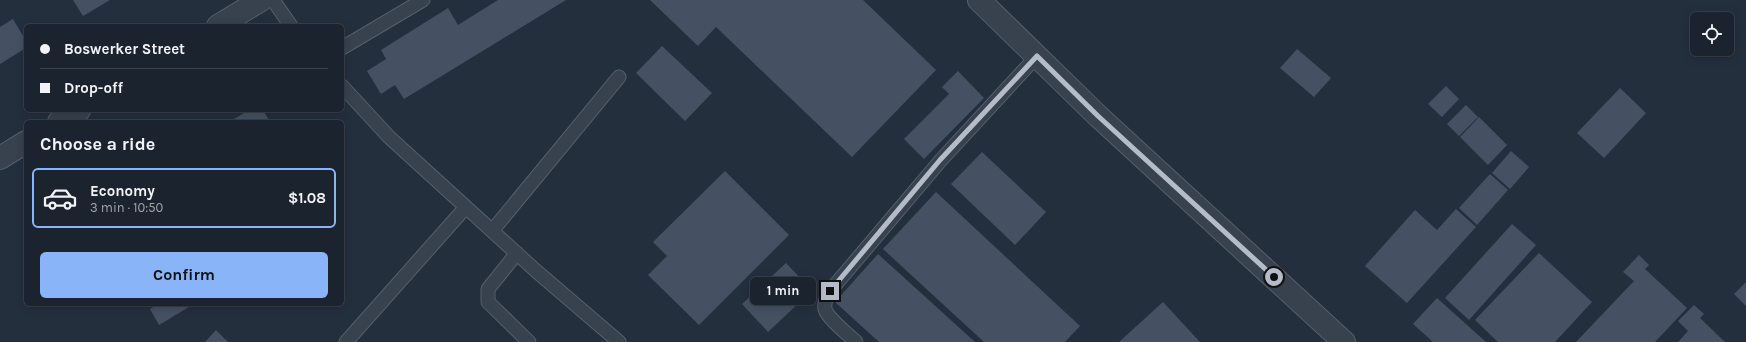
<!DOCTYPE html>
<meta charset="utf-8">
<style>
body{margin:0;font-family:Karla,sans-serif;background:#282f3a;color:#f1f3f6;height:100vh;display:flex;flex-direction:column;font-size:15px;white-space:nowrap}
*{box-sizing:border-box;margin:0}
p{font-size:13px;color:#a0a4aa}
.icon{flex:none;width:22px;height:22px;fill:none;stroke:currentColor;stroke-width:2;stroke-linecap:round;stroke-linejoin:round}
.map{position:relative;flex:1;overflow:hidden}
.side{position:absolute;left:24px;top:120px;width:320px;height:186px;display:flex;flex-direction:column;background:#1b232e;border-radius:6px;box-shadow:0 2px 10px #0003,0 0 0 1px #39404a}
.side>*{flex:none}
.hud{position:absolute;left:24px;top:24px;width:320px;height:88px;border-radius:6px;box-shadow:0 2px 10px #0003,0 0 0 1px #39404a;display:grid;align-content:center;height:88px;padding:0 16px;background:#1b232e}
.buttons{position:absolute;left:1690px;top:12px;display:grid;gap:8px}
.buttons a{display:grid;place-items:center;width:44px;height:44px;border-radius:6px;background:#1b232e;box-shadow:0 2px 10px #0003,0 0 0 1px #39404a;font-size:20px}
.end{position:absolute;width:18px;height:18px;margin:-9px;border:5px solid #b4bcc9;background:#111;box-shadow:0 0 0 2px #111}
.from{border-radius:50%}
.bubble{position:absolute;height:28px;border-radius:6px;background:#1b232e;box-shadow:0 2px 10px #0003,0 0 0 1px #39404a;font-size:13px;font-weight:700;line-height:28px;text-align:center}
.hud b{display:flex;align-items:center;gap:14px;height:38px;font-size:15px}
.hud b+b{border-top:1px solid #39404a}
.hud i{width:10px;height:10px;background:#f1f3f6}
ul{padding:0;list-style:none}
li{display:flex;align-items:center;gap:12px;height:60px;margin:0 8px 6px;padding:0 8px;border:2px solid transparent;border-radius:6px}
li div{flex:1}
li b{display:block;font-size:15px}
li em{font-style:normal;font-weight:700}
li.active{border-color:#8ab4f8}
li>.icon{width:36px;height:36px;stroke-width:1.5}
h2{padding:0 16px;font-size:18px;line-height:48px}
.button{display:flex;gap:8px;margin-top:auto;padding:8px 16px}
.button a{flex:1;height:46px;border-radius:6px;background:#8ab4f8;color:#111;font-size:16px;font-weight:700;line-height:46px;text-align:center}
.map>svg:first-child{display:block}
</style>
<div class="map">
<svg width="1746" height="342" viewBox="0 0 1746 342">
<rect width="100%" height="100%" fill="#242f3e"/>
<path fill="#455162" d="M73,0h37l-27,16z
M498,0h68l-162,99 -9,-14 -14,9 -14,-23 19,-12 -5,-9 67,-42 10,17z
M650,0h213l73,70 -84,87 -136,-130 -18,19z
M13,19l13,22v7l-26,16v-37z
M662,46l50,47 -27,28 -49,-48z
M1297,49l34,29 -17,19 -34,-29z
M958,71l26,27 -60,61 -20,-20 45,-45 -7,-7z
M1446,86l13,13 -17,18 -14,-13z
M1620,88l26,25 -42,45 -27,-25z
M1466,105l12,12 -19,19 -12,-12z
M249,110h14l7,12h-41z
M1479,117l28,28 -19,20 -28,-28z
M1511,151l18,16 -19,22 -18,-16z
M982,152l64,60 -31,33 -64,-61z
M725,171l64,64 -90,90 -51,-50 19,-19 -14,-14z
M1490,174l18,16 -31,35 -18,-17z
M936,192l144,134 -15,16h-81l-101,-93z
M1456,209l20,18 -69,76 -42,-37 50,-56 22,20z
M1512,224l24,21 -67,75 -24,-22z
M1539,253l53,49 -37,40h-57l-23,-22z
M878,254l97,88h-96l-44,-40z
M1639,255l10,10 -4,4 42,39 -32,34h-79l58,-61 -11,-9z
M786,263l18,19 -10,9 8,9 -34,32 -26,-28z
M1746,282v24l-12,-12z
M1437,298l49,44h-53l-20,-18z
M1163,302l37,40h-81z
M158,304h36l-35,21 -9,-16z
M1694,305l10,9 -4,4 25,24h-47l10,-11 -10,-10z
M216,330l12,12h-23z"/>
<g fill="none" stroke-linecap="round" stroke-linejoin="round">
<g stroke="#565f6c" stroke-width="15">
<path id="service" d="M273,0l18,26
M342,48l81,-48
M342,86l47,51 146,133 84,72
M492,231l127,-154
M517,253l-29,36v13l41,40
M346,342l120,-135
M856,342c-7,-7 -28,-23 -31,-33 -1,-6 2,-13 5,-18l111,-131 96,-104"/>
</g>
<g stroke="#565f6c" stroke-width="24">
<path id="minor" d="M979,0l119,116 246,226
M218,26l43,-26
M59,122l20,-12
M0,158l26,-16"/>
</g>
<use href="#service" stroke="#38414e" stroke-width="13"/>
<use href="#minor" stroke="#38414e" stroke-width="22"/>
</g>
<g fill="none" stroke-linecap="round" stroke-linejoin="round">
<path stroke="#b4bcc9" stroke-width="5" d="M830,291l110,-131 97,-104 61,60 176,161"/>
</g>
</svg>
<div class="buttons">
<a><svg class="icon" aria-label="locate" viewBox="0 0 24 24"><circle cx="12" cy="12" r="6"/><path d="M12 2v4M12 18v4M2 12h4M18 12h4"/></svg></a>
</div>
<i class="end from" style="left:1274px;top:277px"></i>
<i class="end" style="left:830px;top:291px"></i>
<div class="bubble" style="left:750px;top:277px;width:66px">1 min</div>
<div class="hud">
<b><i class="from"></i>Boswerker Street</b>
<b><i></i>Drop-off</b>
</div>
<section class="side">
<h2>Choose a ride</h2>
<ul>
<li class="active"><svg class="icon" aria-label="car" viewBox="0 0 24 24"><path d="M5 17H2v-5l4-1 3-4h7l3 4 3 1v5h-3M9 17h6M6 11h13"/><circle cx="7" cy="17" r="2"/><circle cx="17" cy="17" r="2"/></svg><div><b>Economy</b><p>3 min · 10:50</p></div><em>$1.08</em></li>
</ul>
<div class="button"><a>Confirm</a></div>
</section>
</div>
